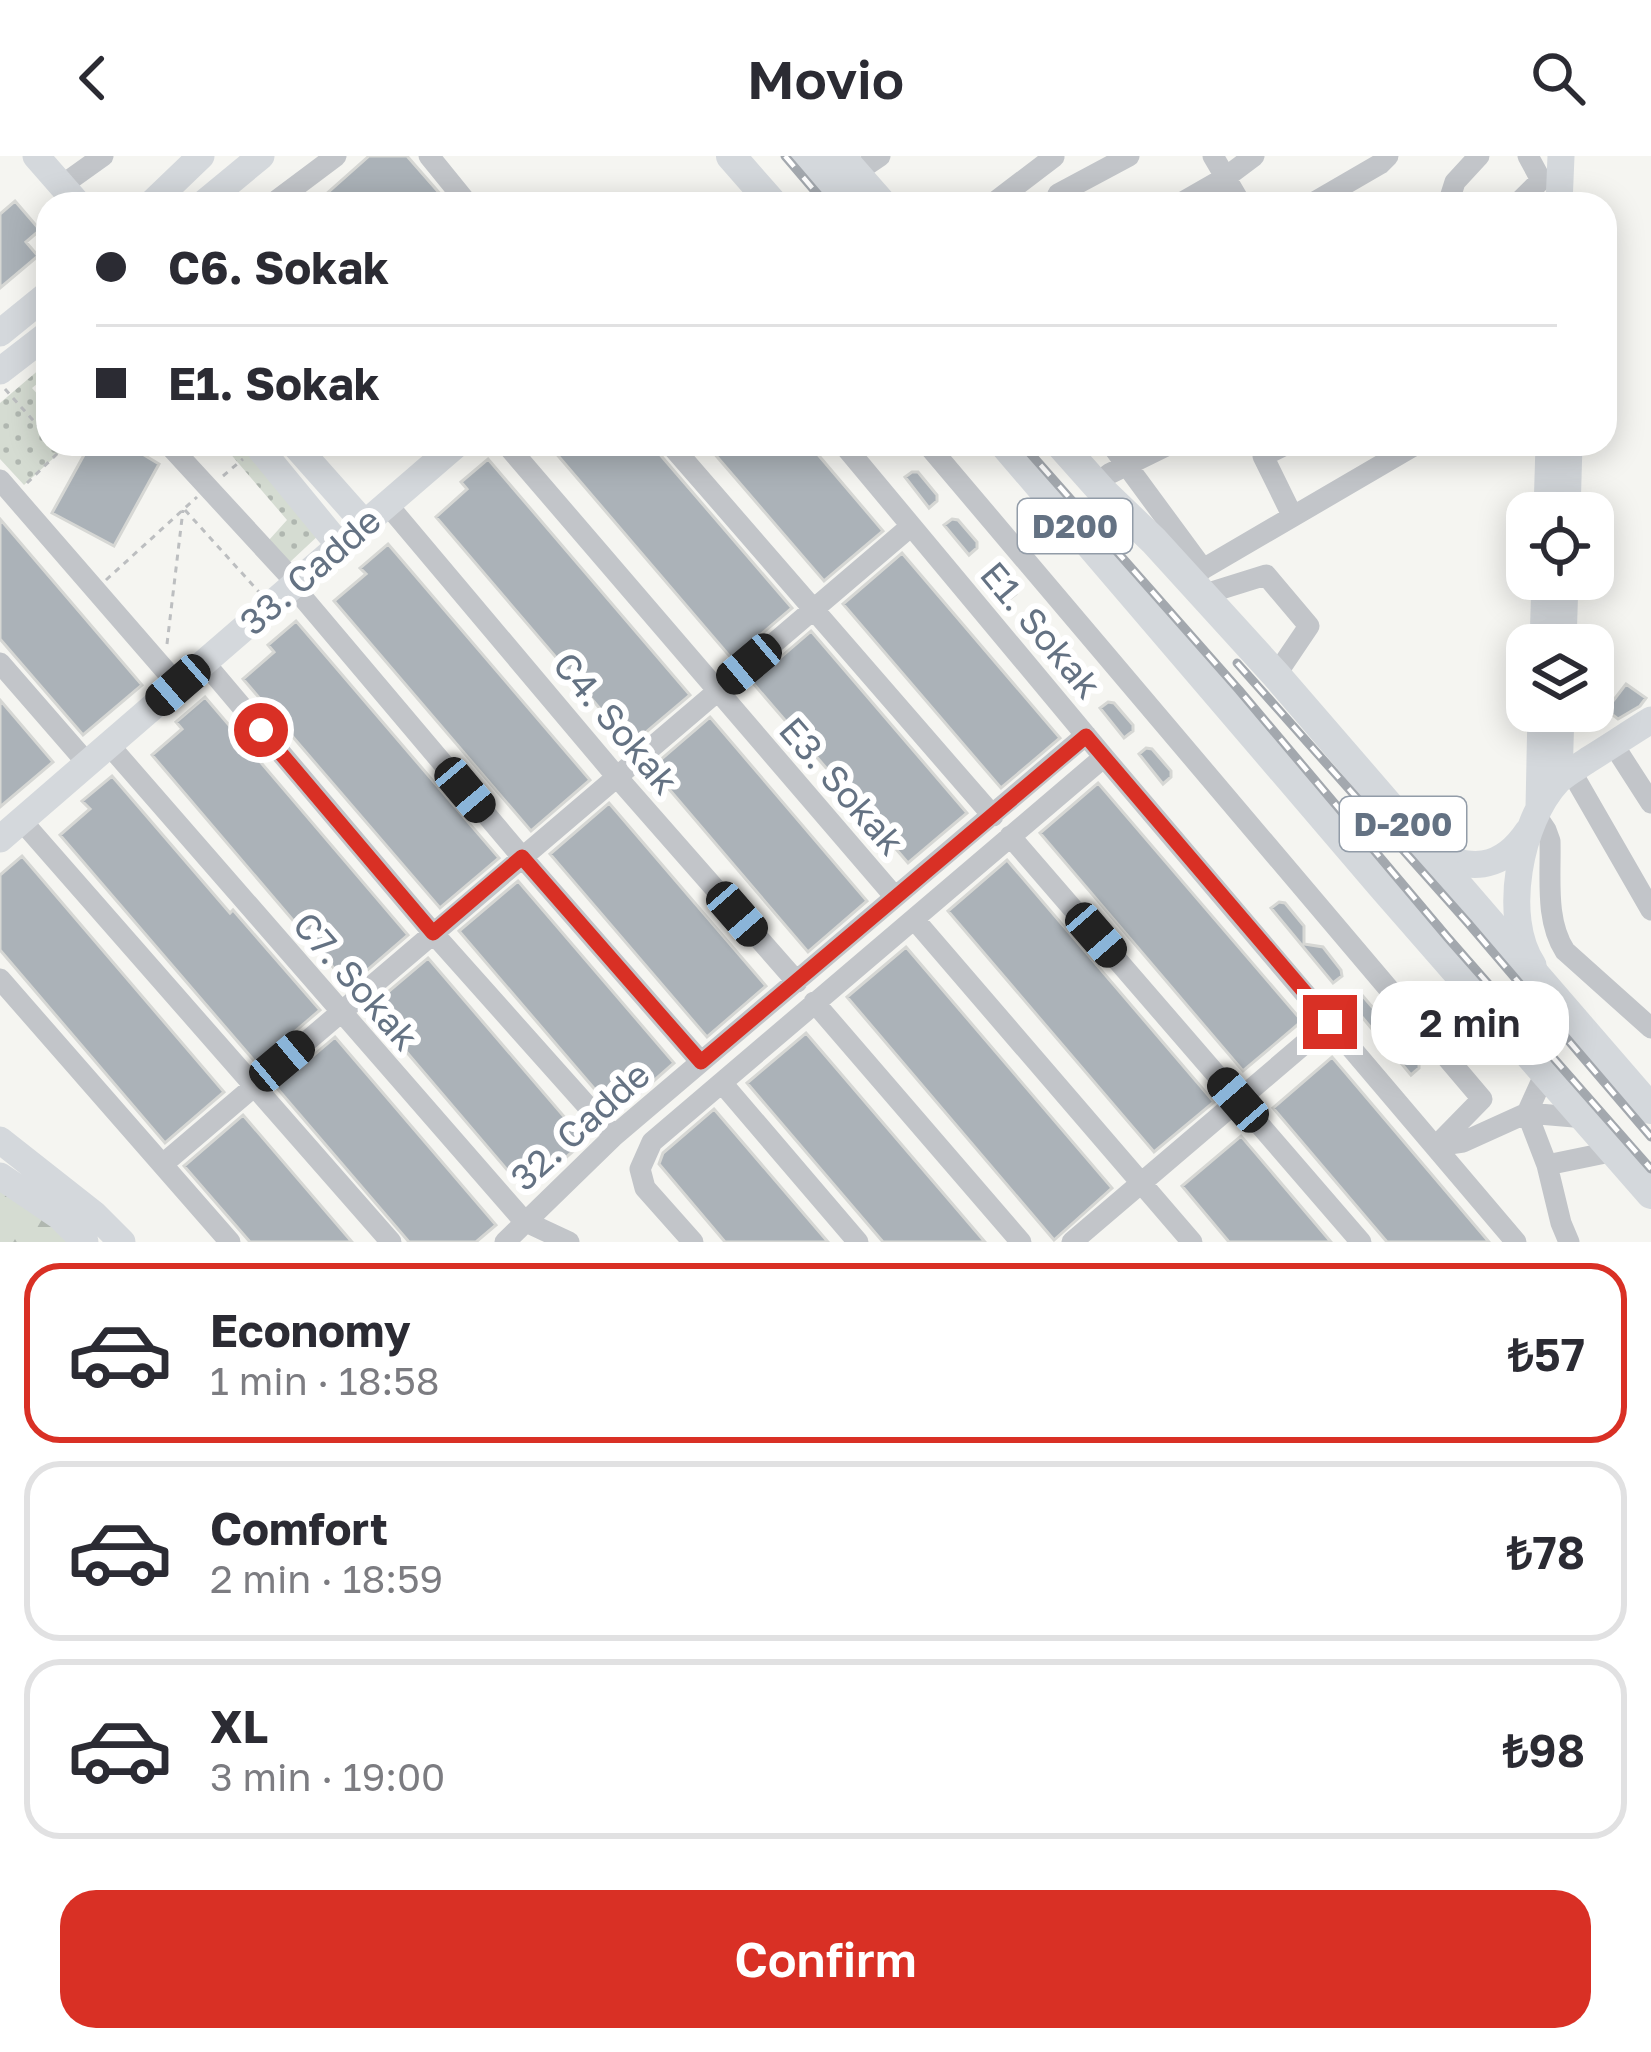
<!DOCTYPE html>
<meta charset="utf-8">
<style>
body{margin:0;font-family:"Golos Text",sans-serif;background:#f7f7f7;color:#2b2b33;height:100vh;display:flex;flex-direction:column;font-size:45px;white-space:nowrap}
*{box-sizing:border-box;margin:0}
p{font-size:39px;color:#7c7c81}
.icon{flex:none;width:66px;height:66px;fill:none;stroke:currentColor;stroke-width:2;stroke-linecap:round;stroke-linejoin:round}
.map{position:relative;height:1086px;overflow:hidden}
.side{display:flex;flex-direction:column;background:#fff;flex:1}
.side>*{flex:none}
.hud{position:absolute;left:36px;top:36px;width:1581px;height:264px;border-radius:36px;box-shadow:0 6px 30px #0003;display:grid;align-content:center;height:264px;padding:0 60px;background:#fff}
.controls{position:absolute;left:1506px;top:336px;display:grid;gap:24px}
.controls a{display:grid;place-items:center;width:108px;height:108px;border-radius:24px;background:#fff;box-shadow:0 6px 30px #0003;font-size:60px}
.end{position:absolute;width:54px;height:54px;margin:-27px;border:15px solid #d93025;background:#fff;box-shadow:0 0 0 6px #fff}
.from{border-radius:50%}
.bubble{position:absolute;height:84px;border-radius:36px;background:#fff;box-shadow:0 6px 30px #0003;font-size:39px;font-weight:600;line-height:84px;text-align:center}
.car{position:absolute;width:36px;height:72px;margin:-36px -18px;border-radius:15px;box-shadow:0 0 9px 3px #0007;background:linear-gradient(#222 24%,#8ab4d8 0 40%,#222 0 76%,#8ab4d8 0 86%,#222 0)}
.hud b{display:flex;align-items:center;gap:42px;height:114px;font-size:45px}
.hud b+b{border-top:3px solid #e1e1e2}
.hud i{width:30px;height:30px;background:#2b2b33}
ul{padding:21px 0 0;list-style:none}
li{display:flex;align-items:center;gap:36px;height:180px;margin:0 24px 18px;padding:0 36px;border:6px solid #e1e1e2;border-radius:36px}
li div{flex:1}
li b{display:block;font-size:45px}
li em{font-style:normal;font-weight:600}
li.selected{border-color:#d93025}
li>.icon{width:108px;height:108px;stroke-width:1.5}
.action{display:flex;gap:24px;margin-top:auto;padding:24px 60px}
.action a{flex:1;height:138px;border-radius:36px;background:#d93025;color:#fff;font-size:48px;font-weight:600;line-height:138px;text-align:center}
header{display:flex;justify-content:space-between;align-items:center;height:156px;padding:0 60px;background:#fff;font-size:54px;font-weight:600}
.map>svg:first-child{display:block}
</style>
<header><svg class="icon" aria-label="back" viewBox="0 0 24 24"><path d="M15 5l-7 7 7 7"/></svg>Movio<svg class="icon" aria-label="search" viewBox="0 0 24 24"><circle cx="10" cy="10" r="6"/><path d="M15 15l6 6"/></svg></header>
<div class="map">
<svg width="1651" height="1086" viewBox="0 0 1651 1086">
<defs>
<pattern id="grass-dots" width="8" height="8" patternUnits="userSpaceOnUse" patternTransform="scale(3)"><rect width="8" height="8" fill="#d5dcd2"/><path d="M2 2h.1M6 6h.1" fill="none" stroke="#b0b7b0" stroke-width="1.8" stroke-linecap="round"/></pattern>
<pattern id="forest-firs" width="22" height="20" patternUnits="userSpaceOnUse" patternTransform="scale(3)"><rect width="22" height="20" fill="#d5dcd2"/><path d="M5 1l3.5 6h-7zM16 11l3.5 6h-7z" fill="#b0b7b0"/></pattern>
</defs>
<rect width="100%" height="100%" fill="#f5f5f1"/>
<path fill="url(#grass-dots)" d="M48,206v13l-16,13 16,18v38h21l-45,41 -24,-26v-56z
M222,288h23l76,89 -31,29 -21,-22 18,-20z"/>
<path fill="url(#forest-firs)" d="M0,1034l92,52h-92z"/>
<path fill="#abb2b8" stroke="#d6d7d4" stroke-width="3" d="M369,0h38l42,48h-134z
M15,45l25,29 -14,12 12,14 -38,32v-74z
M90,288h36l33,20 -45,82 -62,-33z
M548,288h103l141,164 -60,51z
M706,288h103l74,87 -59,50z
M488,303l202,236 -59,50 -195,-228 31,-28 -6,-7z
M912,316h6l19,23v6l-8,7 -24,-31z
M0,363l142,166 -59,50 -83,-96z
M952,363l6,1 19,22v6l-8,7 -25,-30z
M388,388l202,236 -59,51 -197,-230 32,-27 -6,-6z
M902,397l158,185 -59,50 -158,-184z
M991,409l6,1 19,22v6l-9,7 -24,-30z
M1030,455h6l19,23v6l-9,7 -24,-31z
M296,465l203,237 -59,50 -197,-229 31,-27 -6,-7z
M811,475l156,182 -59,50 -156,-181z
M1069,500l6,1 19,23v6l-8,6 -25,-30z
M1626,528l20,14 -6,8 -22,13 -12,-9z
M205,541l203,238 -59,51 -197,-231 30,-26 -6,-7z
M0,544l53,62 -53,45z
M1108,546l6,1 19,22v6l-9,7 -24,-30z
M710,561l157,184 -59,51 -157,-184z
M1146,592l6,1 19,22v6l-8,7 -24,-30z
M112,620l118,137 3,-3 87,100 -63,54 -197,-229 30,-26 -8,-8z
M1098,627l204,238 -59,50 -203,-238z
M609,647l157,183 -59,51 -157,-183z
M22,700l202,236 -59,51 -165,-193v-75z
M1007,704l207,242 -60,50 -206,-241z
M518,725l156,182 -58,51 -157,-183z
M1279,746l6,1 19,23v18l19,3 18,23 1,6 -9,7 -62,-75z
M906,791l206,241 -58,52 -207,-243z
M428,802l157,183 -59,51 -157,-184z
M1355,837l6,1 19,22v6l-8,7 -25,-30z
M806,877l179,209h-102l-136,-159z
M335,881l161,188 -20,17h-67l-133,-155z
M1394,883l6,1 19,22v6l-8,7 -25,-30z
M1332,901l157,185h-102l-114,-134z
M714,953l114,133h-103l-66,-78 4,-11z
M243,959l109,127h-102l-66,-76z
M1241,980l90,106h-102l-47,-56z"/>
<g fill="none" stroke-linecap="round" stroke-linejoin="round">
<path stroke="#bcbec0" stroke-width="3" stroke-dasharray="6 6" stroke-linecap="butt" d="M5,233l43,48
M54,288l6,7 8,-7
M223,320l20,-17
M27,327l33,-32
M185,354l74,82
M106,424l91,-83
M167,488l16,-134"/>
<path stroke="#c2c5c9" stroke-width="21" d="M429,0l39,48
M1213,0l28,48
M855,17l25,-17
M61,30l42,-30
M1058,38l71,-38
M272,48l64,-48
M992,48l62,-47
M1179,48l47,-27 28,-21
M1311,48l69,-40 8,-8
M1448,48l7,-22 24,-26
M1517,48l24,-24 -13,-24
M168,288l128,139
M506,288l389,453
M670,288l323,372
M843,288l261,313 412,485
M927,288l555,655 -46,47
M1111,288l92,125
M1287,288l-24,12 29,59
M1109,318l61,-30
M0,324l178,205
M387,348l230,273 180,205
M1190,426l13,-13 214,-125
M293,430l229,271 179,205
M1202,439l64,-20 43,51 -33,49
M204,506l229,271 181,203
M0,507l87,100
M1613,588l38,59
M109,589l415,476 45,21
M1571,615l80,139
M1536,659l10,15 4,11c1,37 -5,79 15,110l86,77
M21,664l370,422
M1010,680l351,406
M914,763l278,323
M0,823l230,263
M814,846l207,240
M1546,915l-19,42 20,52 14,58 8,19
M722,927l136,159
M1436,990l27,-4 64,-29 59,5
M163,1008l747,-637
M1547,1009l68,-14
M505,1086l109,-106 472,-401
M693,1086l-48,-54 -5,-19 12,-27 452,-385
M1072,1086l258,-220"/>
<path stroke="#d4d8dc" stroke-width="27" d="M36,0l42,48
M151,48l50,-48
M203,48l58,-48
M1559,48l2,-48
M0,177l48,-39
M0,215l48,-37
M256,288l83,101
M294,288l71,80
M1547,357l2,-69
M1567,357l2,-69
M1543,489l2,-66
M1563,489l2,-66
M1559,623l2,-68
M1539,652l2,-97
M0,683l457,-395
M1428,698c42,15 72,19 100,-23
M1533,809c-32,-47 -13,-144 25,-184 8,-8 20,-14 30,-21 21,-13 42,-27 63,-40
M0,984l94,74 28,28
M0,1020l59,40 26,26"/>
<path stroke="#d4d8dc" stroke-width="30" d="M731,0l42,48
M806,0l43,48
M840,0l42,48
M1004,288l378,442 269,308
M1060,288l41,46 53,51 122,134 375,434"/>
<g stroke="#a3a8ae" stroke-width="9">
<path id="rail" d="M785,0l41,48
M1022,288l217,246 209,248 203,231
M1237,507l231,260 183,214"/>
</g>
<use href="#rail" stroke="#fff" stroke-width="4.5" stroke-dasharray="14" stroke-linecap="butt"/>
</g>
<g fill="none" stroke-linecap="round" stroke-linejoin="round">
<path stroke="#d93025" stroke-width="15" d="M261,574l172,203 89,-76 179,205 385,-326 244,286"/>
</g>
<g text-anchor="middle" stroke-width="12" stroke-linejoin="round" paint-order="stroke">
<g fill="#fff" stroke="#929ca8" stroke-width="3">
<rect x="1018" y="343" width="114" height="54" rx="9"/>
<rect x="1340" y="641" width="126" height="54" rx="9"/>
</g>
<g font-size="33" font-weight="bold" fill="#647283">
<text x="1075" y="382">D200</text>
<text x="1403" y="680">D-200</text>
</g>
<g font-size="36" fill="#647283" stroke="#fff">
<text transform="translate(310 415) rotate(-41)" y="13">33. Cadde</text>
<text transform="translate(1041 474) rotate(50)" y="13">E1. Sokak</text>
<text transform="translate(616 567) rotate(50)" y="13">C4. Sokak</text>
<text transform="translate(842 630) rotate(49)" y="13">E3. Sokak</text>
<text transform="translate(356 825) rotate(49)" y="13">C7. Sokak</text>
<text transform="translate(580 970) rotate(-42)" y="13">32. Cadde</text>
</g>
</g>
</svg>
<div class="controls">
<a><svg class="icon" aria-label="locate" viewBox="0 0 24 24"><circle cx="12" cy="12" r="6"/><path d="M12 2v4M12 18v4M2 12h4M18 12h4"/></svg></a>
<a><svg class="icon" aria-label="layers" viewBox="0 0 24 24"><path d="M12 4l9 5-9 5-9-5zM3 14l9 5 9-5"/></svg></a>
</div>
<i class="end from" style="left:261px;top:574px"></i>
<i class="end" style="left:1330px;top:866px"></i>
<div class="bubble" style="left:1371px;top:825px;width:198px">2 min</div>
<i class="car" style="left:749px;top:508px;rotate:230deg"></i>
<i class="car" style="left:178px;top:529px;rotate:229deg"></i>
<i class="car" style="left:465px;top:634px;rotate:140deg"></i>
<i class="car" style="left:737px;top:758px;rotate:139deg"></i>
<i class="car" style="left:1096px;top:779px;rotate:139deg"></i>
<i class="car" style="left:282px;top:905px;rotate:50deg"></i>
<i class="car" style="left:1238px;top:944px;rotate:319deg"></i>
<div class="hud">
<b><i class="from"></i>C6. Sokak</b>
<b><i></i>E1. Sokak</b>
</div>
</div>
<section class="side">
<ul>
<li class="selected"><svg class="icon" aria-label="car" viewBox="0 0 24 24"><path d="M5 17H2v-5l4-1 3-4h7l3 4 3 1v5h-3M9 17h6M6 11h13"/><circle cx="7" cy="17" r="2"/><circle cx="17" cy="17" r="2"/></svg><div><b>Economy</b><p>1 min · 18:58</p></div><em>₺57</em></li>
<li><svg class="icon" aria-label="car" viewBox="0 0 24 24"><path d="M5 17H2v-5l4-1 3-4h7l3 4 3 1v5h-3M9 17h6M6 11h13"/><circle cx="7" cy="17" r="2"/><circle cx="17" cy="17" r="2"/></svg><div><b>Comfort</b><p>2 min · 18:59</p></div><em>₺78</em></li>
<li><svg class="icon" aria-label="car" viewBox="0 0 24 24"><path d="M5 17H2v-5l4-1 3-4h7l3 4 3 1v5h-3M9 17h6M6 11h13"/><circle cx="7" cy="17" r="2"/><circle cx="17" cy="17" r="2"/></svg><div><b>XL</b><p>3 min · 19:00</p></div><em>₺98</em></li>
</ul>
<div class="action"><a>Confirm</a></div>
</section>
